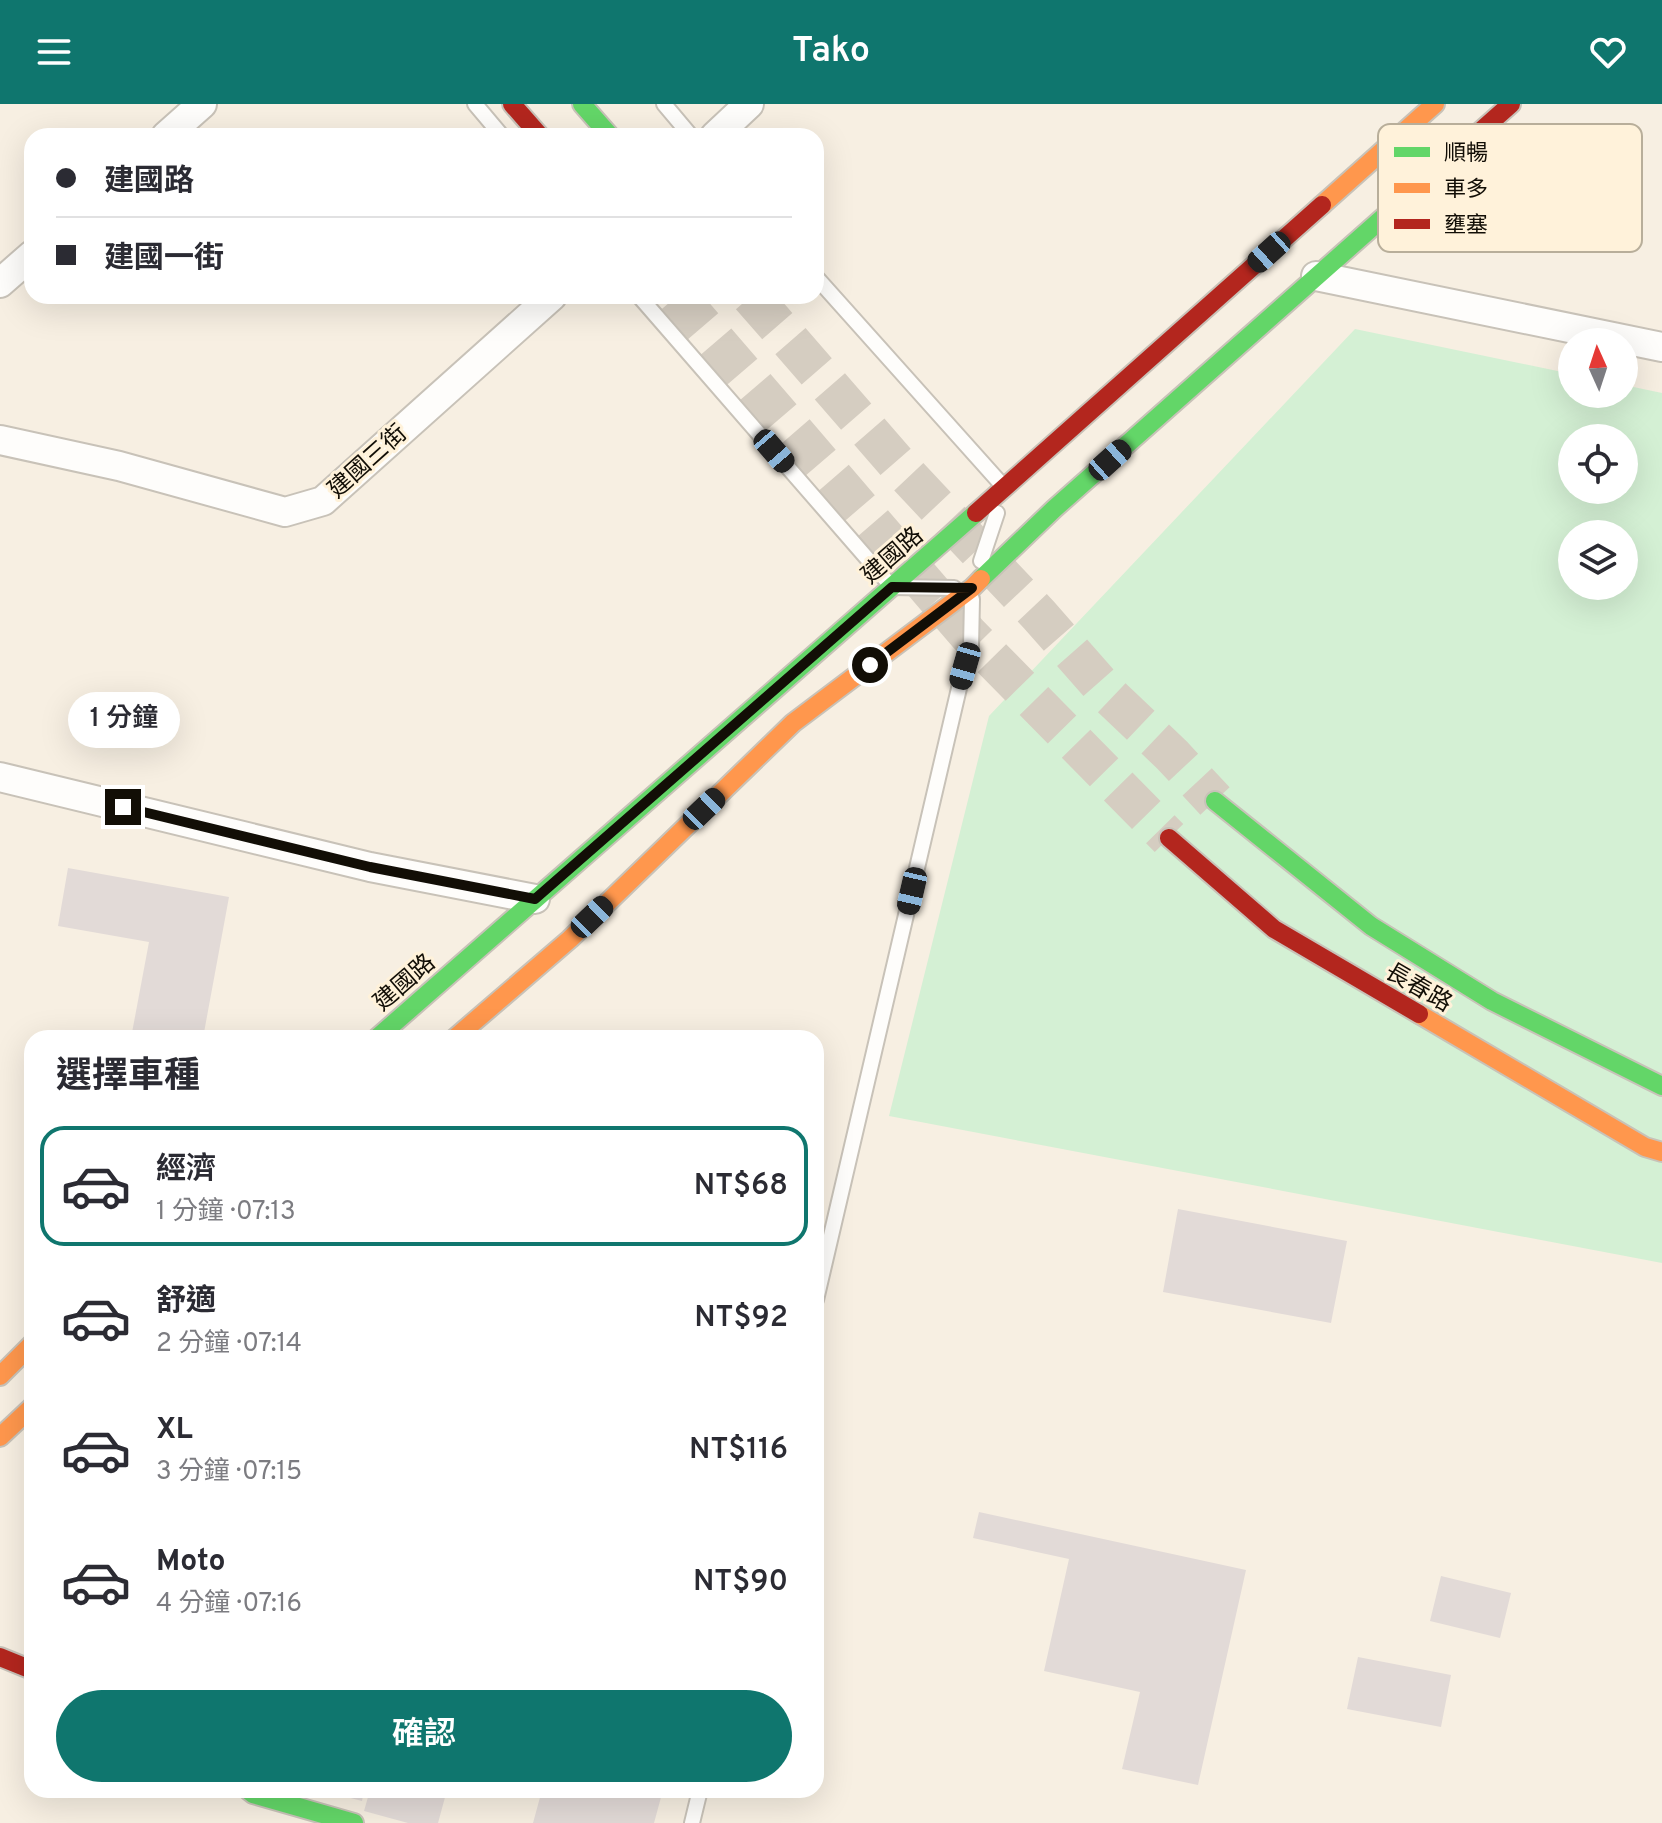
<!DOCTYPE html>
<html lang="zh-TW">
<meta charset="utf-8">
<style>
body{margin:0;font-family:Overpass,"Noto Sans TC",sans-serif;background:#f7f7f7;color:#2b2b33;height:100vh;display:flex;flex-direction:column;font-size:30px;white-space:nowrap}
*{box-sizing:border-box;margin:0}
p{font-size:26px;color:#7c7c81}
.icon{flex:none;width:44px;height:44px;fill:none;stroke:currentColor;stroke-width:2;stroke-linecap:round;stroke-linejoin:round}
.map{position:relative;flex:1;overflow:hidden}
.panel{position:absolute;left:24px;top:926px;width:800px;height:768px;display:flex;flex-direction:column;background:#fff;border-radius:24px;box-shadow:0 8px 32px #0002}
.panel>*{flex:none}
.hud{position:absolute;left:24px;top:24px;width:800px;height:176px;border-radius:24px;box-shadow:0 8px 32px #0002;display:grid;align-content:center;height:176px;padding:0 32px;background:#fff}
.needle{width:52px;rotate:357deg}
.fabs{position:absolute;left:1558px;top:224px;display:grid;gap:16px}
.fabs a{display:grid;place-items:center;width:80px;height:80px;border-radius:50%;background:#fff;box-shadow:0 8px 32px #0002;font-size:40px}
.end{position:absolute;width:36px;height:36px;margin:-18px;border:10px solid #120e06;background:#fff;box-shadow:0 0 0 4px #fff}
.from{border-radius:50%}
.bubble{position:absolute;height:56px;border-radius:28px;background:#fff;box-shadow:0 8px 32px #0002;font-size:26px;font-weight:600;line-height:56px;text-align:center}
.car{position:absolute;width:24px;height:48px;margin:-24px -12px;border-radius:10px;box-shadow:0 0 6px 2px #0007;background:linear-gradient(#222 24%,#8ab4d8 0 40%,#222 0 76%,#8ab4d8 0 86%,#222 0)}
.hud b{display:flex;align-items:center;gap:28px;height:76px;font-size:30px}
.hud b+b{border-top:2px solid #e1e1e2}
.hud i{width:20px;height:20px;background:#2b2b33}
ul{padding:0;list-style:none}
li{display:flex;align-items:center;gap:24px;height:120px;margin:0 16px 12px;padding:0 16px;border:4px solid transparent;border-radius:24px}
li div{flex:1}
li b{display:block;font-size:30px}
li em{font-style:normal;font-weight:600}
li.on{border-color:#0f766e}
li>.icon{width:72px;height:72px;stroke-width:1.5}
h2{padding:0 32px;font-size:36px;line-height:96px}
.action{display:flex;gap:16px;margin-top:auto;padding:16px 32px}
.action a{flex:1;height:92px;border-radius:48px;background:#0f766e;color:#fff;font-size:32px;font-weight:600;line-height:92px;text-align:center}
header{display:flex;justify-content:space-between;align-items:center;height:104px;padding:0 32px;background:#0f766e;color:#fff;font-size:36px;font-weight:600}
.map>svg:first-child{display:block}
</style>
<header><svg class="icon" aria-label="menu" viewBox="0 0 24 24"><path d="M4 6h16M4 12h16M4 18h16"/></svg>Tako<svg class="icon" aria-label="heart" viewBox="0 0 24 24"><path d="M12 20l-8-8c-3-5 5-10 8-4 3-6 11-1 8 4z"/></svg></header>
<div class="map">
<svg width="1662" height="1719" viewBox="0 0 1662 1719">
<rect width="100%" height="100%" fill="#f7efe2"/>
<path fill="#d4f0d4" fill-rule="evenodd" d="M1355,225l217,45v20h52v-9l38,8v870l-773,-147 100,-400zM1572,334h52v52h-52zM1572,430h52v52h-52z"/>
<path fill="#e2dad7" d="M68,764l161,29 -26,141h-72l18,-96 -91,-16z
M1178,1105l169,32 -16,82 -168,-31z
M979,1408l267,58 -48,215 -76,-16 18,-77 -96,-21 25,-112 -96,-21z
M1441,1472l70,17 -11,45 -70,-17z
M1358,1553l93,18 -10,52 -94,-18z
M320,1686h44l-2,11z
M370,1686h77l-9,33h-30l-44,-12z
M542,1686h121l-9,33h-121z"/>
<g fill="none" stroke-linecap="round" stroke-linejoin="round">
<path stroke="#d5cdc1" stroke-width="40" stroke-dasharray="40 20" stroke-linecap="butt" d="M677,192l291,338 201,204
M751,192l157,180 131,139 72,82 61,58 43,46"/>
<g stroke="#c8c2b8" stroke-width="18">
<path id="lane" d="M475,0l27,32
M664,0l27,32
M816,173l187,209
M639,192l253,291 62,1
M981,457l16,-48
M816,1196l144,-616 11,-37 1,-48
M692,1719l8,-33"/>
</g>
<g stroke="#c8c2b8" stroke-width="32">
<path id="street" d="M166,32l36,-32
M715,32l34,-32
M1316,172l346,71
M0,179l32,-28
M0,336l119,26 166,46 38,-11 229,-205
M0,673l370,90 165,32"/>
</g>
<g stroke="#c8c2b8" stroke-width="22">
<path id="fast" d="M582,0l28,32
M981,475l73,-70 367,-325
M1215,697l156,125 121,75 170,85
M377,934l599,-525
M248,1686l5,4 101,29"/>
</g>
<g stroke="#c8c2b8" stroke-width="22">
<path id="slow" d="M1322,101l113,-101
M1419,910l226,133 17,5
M455,934l115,-99 223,-216 179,-135 9,-9
M0,1272l32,-32
M0,1333l32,-30"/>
</g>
<g stroke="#c8c2b8" stroke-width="22">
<path id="jam" d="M512,0l28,32
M1421,80l90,-80
M976,409l346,-308
M1169,734l105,91 145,85
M0,1553l32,13"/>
</g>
<use href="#lane" stroke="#fefdfb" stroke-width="14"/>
<use href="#street" stroke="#fefdfb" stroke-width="28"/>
<use href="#fast" stroke="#63d668" stroke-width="18"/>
<use href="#slow" stroke="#ff974d" stroke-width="18"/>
<use href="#jam" stroke="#b3261e" stroke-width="18"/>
</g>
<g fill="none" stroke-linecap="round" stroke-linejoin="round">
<path stroke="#120e06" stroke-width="10" d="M123,703l247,60 165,32 357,-312 80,1 -102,77"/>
</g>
<g text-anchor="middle" stroke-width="6" stroke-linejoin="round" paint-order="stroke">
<g font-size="24" fill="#120e06" stroke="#fff2da">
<text transform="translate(367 357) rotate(-42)" y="8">建國三街</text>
<text transform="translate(892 451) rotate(-41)" y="8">建國路</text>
<text transform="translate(404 878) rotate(-41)" y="8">建國路</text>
<text transform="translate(1419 883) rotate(30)" y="8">長春路</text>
</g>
</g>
<rect x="1378" y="20" width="264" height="128" rx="12" fill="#fff2da" stroke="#b8ae9a" stroke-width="2"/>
<rect x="1394" y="43" width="36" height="10" fill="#63d668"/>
<rect x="1394" y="79" width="36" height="10" fill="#ff974d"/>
<rect x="1394" y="115" width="36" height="10" fill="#b3261e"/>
<g font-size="22" fill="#120e06">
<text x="1444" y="56">順暢</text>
<text x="1444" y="92">車多</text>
<text x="1444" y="128">壅塞</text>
</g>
</svg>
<div class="fabs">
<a><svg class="needle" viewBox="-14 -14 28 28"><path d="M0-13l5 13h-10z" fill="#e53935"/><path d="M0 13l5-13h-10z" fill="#7c7c81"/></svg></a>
<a><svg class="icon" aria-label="locate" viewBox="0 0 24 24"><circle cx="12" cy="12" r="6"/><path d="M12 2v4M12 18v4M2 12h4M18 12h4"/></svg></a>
<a><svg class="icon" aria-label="layers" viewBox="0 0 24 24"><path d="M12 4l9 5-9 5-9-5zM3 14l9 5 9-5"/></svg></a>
</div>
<i class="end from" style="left:870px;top:561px"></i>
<i class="end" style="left:123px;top:703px"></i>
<div class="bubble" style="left:68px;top:588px;width:112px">1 分鐘</div>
<i class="car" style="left:1269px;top:148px;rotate:228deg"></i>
<i class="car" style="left:774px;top:347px;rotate:139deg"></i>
<i class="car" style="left:1110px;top:356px;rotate:48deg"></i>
<i class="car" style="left:965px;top:562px;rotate:196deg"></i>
<i class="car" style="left:704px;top:705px;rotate:46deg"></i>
<i class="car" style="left:912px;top:787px;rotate:193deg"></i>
<i class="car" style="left:592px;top:813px;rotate:46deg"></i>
<div class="hud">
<b><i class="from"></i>建國路</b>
<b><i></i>建國一街</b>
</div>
<section class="panel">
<h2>選擇車種</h2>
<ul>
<li class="on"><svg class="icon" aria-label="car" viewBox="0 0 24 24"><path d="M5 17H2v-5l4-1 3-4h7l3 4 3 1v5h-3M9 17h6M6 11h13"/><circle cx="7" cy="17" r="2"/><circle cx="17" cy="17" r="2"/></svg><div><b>經濟</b><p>1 分鐘 · 07:13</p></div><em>NT$68</em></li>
<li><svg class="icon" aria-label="car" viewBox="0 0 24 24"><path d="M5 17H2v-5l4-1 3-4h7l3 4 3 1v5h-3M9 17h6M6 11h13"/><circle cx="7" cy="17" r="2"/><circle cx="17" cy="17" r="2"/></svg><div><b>舒適</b><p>2 分鐘 · 07:14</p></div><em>NT$92</em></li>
<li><svg class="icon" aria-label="car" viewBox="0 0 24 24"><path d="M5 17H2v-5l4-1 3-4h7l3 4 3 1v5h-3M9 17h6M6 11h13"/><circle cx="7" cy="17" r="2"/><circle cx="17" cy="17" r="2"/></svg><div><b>XL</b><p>3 分鐘 · 07:15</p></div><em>NT$116</em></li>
<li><svg class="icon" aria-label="car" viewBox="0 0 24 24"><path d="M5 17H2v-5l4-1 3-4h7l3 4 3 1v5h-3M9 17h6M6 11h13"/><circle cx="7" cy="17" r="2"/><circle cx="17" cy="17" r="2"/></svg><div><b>Moto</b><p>4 分鐘 · 07:16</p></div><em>NT$90</em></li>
</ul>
<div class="action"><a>確認</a></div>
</section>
</div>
